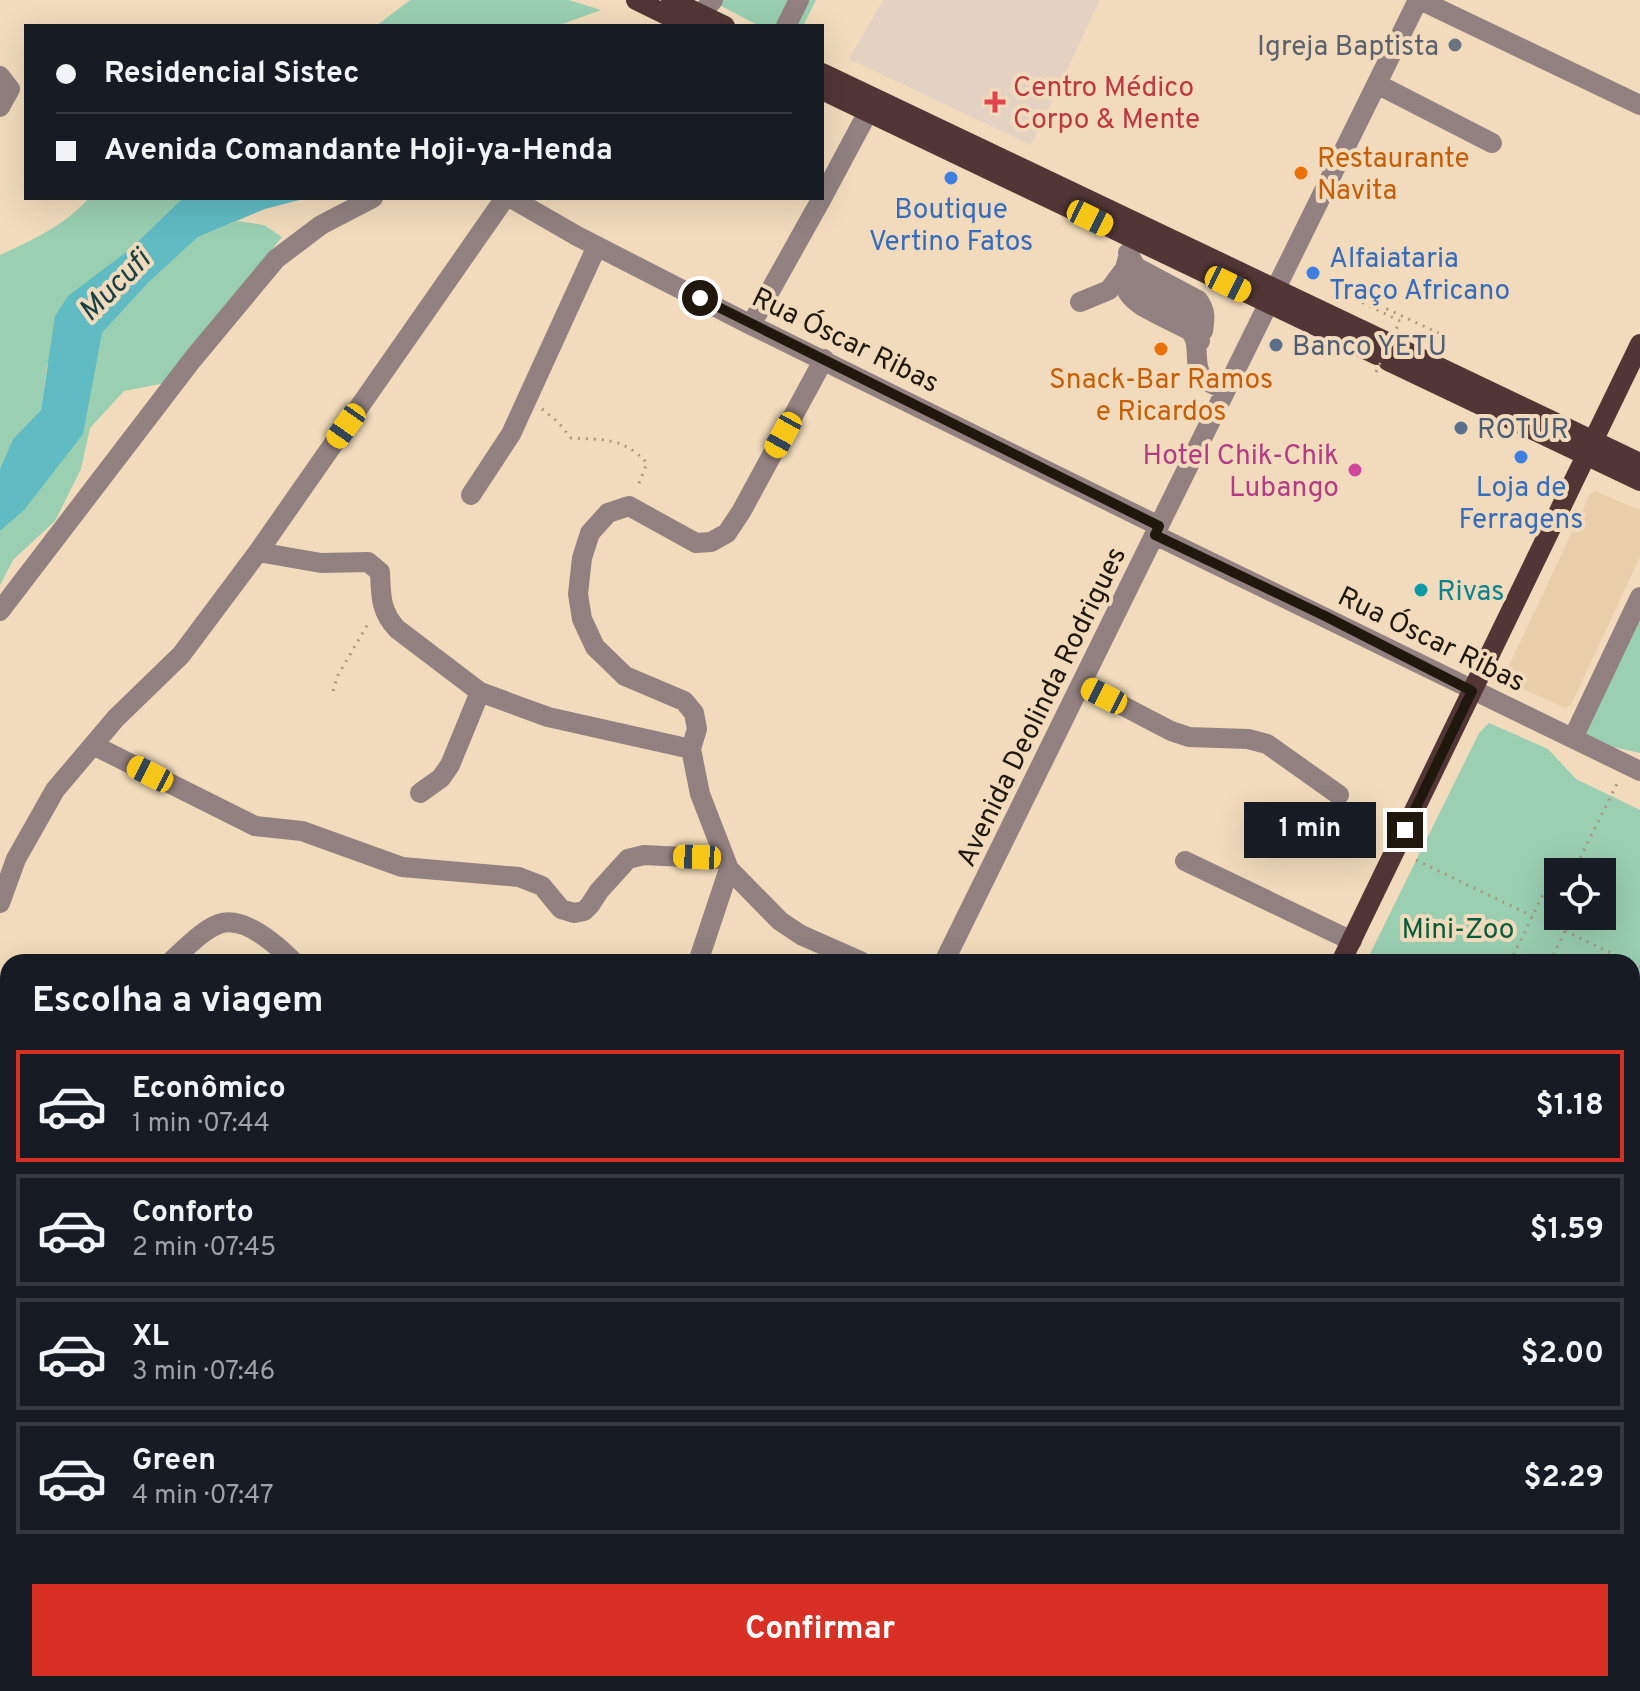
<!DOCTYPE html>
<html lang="pt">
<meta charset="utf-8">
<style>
body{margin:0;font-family:Overpass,sans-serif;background:#242831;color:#f1f3f6;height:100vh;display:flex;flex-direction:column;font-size:30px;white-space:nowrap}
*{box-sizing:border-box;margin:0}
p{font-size:26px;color:#9ea1a6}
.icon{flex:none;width:44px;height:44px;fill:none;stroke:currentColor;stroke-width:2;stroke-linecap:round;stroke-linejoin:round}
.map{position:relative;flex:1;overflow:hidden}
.details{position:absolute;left:0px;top:954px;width:1640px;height:738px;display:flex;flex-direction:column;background:#171b24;border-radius:24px 24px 0 0;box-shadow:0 8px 32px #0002}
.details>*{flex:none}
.guide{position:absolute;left:24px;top:24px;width:800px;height:176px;border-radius:0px;box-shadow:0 8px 32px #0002;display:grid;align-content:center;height:176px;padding:0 32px;background:#171b24}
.tools{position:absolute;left:1544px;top:858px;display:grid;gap:16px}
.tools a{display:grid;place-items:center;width:72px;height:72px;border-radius:0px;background:#171b24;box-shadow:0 8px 32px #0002;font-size:40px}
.end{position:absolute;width:36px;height:36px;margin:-18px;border:10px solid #20180d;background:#fff;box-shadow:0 0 0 4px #fff}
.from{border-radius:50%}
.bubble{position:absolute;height:56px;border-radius:0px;background:#171b24;box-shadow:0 8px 32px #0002;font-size:26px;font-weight:700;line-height:56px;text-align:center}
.car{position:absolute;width:24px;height:48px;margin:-24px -12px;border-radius:10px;box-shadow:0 0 6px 2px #0007;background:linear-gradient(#f5c518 24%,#345 0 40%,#f5c518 0 76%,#345 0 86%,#f5c518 0)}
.guide b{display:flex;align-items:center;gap:28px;height:76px;font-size:30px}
.guide b+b{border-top:2px solid #363941}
.guide i{width:20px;height:20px;background:#f1f3f6}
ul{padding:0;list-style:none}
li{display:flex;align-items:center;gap:24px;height:112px;margin:0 16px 12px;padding:0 16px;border:4px solid #363941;border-radius:0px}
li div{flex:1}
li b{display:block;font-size:30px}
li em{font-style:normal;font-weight:700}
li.selected{border-color:#d93025}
li>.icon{width:72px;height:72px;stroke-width:1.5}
h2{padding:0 32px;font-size:36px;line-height:96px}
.action{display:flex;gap:16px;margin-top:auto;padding:16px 32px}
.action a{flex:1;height:92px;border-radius:0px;background:#d93025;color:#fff;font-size:32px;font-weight:700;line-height:92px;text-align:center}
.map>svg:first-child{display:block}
</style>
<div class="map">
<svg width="1640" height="1691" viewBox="0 0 1640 1691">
<rect width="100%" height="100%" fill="#f1dbbc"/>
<path fill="#e9cfa9" d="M1595,491l45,19v47l-69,148 -6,3 -57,-26 -2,-10 84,-178z"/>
<path fill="#e3d1c1" d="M883,0h217l-69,145 -182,-86z"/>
<path fill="#9acfb1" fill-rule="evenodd" d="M410,0h159l32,10 -44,16h-181z
M710,0h106l-13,26h-44z
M89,198h94l-54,52 -82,115 -6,45 -28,29 -13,30v-214c33,-15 65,-30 89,-57z
M237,221l27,4 18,12 -117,146 -41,8 -34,37 -9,41 -26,52 -42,39 -13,25v-54l24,-22 78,-176 47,-51 49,-45z
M1640,590v163l-67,-15z
M1489,723l59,26 28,30 64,31v261l-8,17v-126h-266l113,-229zM1558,872h44v44h-44z"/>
<path fill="#60bbc3" d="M183,198h124l-42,11 -67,28 -49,45 -47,51 -19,101 -59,76 -24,21v-62l13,-30 28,-29 14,-94 13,-20 61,-46z"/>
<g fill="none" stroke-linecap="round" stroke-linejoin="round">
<path stroke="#a99880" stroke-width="3" stroke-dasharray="2 6" stroke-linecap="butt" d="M1400,321l-49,-24 2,-4 96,45
M542,409l16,13 13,16c33,2 52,-1 76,25l-10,25
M333,691l5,-16 31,-53
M1416,860l116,56
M1573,872l45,-90
M1565,931l65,31
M1510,962l37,-76 11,5
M1550,962l22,-46
M1632,963l8,4"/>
<path stroke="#928180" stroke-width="20" d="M1420,0l220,105
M690,26l23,-26
M786,26l13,-26
M0,76l10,13 -10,18
M1377,84l115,59
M511,198l66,38 174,89 408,201
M822,198l46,-86
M1141,225c-34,75 -16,72 48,105 14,13 2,34 14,48 6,6 16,9 23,12
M1128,253l8,14 62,33c8,11 7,18 5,31
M1080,302l29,-12 15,-20 3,8 7,5 58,32 8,26
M751,325l71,-127
M824,359l-83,153 -14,21 -16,9 -15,1 -67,-37 -21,7 -18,20 -8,25 -4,36 4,25 13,28 30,29 59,25 10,12 3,16 -6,20 9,45 29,75 51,52 21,14 61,27
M471,495l40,-61 86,-188
M1155,535l485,236
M258,552l63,11 47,-1 12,10c1,23 0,39 17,57l83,63 68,25 143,32
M0,611l192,-251 84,-101 45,-34 52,-27
M1081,684l90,47 18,6 59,2 19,5 72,51
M1573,738l67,-141
M93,745l162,81 47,5 100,36 117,10 23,9 19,23 13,4 10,-2 6,-6 9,-14 29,-32 16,-4 79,4
M420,793l21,-15 9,-13 30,-73
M1185,861l167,80
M0,903l16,-44 39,-69 61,-72 65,-63 77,-103 247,-354
M170,962c14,-12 32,-32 49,-38 25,-9 58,21 75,38
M698,962l31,-93
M944,962l474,-962
M0,987h8
M0,1317l8,4
M1632,1319l5,16 3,53
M1632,1474l8,-25
M0,1574l8,4
M973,1684l13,7
M37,1691l4,-7
M586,1691l3,-7
M808,1691l3,-7
M1546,1691l3,-7"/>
<path stroke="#523636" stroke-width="20" d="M636,0l53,26
M671,0l54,26
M822,73l563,268
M822,90l555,265
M1397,347l243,116
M1388,361l252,120
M1341,962l299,-618
M1632,1119l8,-17
M989,1691l4,-7
M1364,1691l3,-7"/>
<path stroke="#a99880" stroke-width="3" stroke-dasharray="2 6" stroke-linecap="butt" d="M1376,372l24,-51"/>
</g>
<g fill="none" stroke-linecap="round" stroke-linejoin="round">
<path stroke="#20180d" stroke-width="10" d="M700,298l459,228 -4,9 170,81 147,75 -67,139"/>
</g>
<circle fill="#6b7280" stroke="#f1dbbc" stroke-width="3" cx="1455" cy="45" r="8"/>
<path fill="#e0444e" stroke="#f1dbbc" stroke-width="3" d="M991 90h8v8h8v8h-8v8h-8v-8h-8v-8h8z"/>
<g fill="#e8710a" stroke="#f1dbbc" stroke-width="3">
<circle cx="1301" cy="173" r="8"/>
<circle cx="1161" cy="349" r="8"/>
</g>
<g fill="#3f7fe0" stroke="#f1dbbc" stroke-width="3">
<circle cx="951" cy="178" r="8"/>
<circle cx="1313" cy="273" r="8"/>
<circle cx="1521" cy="457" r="8"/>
</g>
<g fill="#5c6f8a" stroke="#f1dbbc" stroke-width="3">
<circle cx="1276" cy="345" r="8"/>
<circle cx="1461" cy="428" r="8"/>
</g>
<circle fill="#d1479c" stroke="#f1dbbc" stroke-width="3" cx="1355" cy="470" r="8"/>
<circle fill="#0f9aa8" stroke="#f1dbbc" stroke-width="3" cx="1421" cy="590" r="8"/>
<g text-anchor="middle" stroke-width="8" stroke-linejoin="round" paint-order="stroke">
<g font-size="28" fill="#5b616d" stroke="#f1dbbc" text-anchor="end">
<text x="1439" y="55">Igreja Baptista</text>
</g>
<g font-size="28" fill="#be3a42" stroke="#f1dbbc" text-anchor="start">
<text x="1013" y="96">Centro Médico<tspan x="1013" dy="32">Corpo &amp; Mente</tspan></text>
</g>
<g font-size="28" fill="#c56008" stroke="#f1dbbc" text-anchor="start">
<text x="1317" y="167">Restaurante<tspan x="1317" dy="32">Navita</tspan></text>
<text x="1161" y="388" text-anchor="middle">Snack-Bar Ramos<tspan x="1161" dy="32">e Ricardos</tspan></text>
</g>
<g font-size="28" fill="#366cbe" stroke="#f1dbbc">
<text x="951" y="218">Boutique<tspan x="951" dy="32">Vertino Fatos</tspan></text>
<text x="1329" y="267" text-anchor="start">Alfaiataria<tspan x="1329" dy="32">Traço Africano</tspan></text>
<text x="1521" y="496">Loja de<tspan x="1521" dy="32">Ferragens</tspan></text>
</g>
<g font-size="28" fill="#20180d" stroke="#f1dbbc">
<text transform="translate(846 339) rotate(26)" y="10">Rua Óscar Ribas</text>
<text transform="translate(1432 638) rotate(26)" y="10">Rua Óscar Ribas</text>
<text transform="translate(1040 706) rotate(-64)" y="10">Avenida Deolinda Rodrigues</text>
</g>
<g font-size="28" fill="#4e5e75" stroke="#f1dbbc" text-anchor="start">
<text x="1292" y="355">Banco YETU</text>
<text x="1477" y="438">ROTUR</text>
</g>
<g font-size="28" fill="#b23c85" stroke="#f1dbbc" text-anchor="end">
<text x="1339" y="464">Hotel Chik-Chik<tspan x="1339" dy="32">Lubango</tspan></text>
</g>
<g font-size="28" fill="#0d838f" stroke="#f1dbbc" text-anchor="start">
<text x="1437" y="600">Rivas</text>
</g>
<g font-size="28" fill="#075e3c" stroke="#f1dbbc">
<text x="1458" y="938">Mini-Zoo</text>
</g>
<g font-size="30" font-style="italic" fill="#184346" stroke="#f1dbbc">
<text transform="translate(114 285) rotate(-45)" y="10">Mucufi</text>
</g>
</g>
</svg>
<div class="tools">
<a><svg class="icon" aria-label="locate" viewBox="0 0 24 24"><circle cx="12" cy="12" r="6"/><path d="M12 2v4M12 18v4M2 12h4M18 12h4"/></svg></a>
</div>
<i class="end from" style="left:700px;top:298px"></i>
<i class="end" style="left:1405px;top:830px"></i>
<div class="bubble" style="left:1244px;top:802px;width:132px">1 min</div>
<i class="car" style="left:1090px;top:218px;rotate:116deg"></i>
<i class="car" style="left:1228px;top:284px;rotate:116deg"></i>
<i class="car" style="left:346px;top:426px;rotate:215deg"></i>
<i class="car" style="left:783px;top:435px;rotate:209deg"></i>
<i class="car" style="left:1104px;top:696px;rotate:297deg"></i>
<i class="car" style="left:150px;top:774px;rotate:297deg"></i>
<i class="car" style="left:697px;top:857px;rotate:272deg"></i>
<div class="guide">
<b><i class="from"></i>Residencial Sistec</b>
<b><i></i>Avenida Comandante Hoji-ya-Henda</b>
</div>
<section class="details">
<h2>Escolha a viagem</h2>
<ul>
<li class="selected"><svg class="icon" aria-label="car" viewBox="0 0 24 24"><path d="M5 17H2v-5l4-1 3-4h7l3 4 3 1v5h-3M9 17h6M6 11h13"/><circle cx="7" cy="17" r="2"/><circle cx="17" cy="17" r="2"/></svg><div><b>Econômico</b><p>1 min · 07:44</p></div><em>$1.18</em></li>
<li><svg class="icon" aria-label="car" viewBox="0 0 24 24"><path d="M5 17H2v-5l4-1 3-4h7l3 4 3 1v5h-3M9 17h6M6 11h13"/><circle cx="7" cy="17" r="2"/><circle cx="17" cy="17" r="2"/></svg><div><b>Conforto</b><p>2 min · 07:45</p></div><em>$1.59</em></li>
<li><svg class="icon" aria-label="car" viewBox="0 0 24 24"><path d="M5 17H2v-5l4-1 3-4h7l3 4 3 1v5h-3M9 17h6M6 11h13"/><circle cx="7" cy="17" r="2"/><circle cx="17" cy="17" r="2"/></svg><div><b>XL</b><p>3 min · 07:46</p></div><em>$2.00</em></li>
<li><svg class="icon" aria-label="car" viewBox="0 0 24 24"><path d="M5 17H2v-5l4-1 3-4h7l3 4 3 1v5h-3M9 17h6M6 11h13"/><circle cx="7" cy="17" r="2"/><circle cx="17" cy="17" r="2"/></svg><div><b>Green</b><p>4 min · 07:47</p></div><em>$2.29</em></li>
</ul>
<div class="action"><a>Confirmar</a></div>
</section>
</div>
